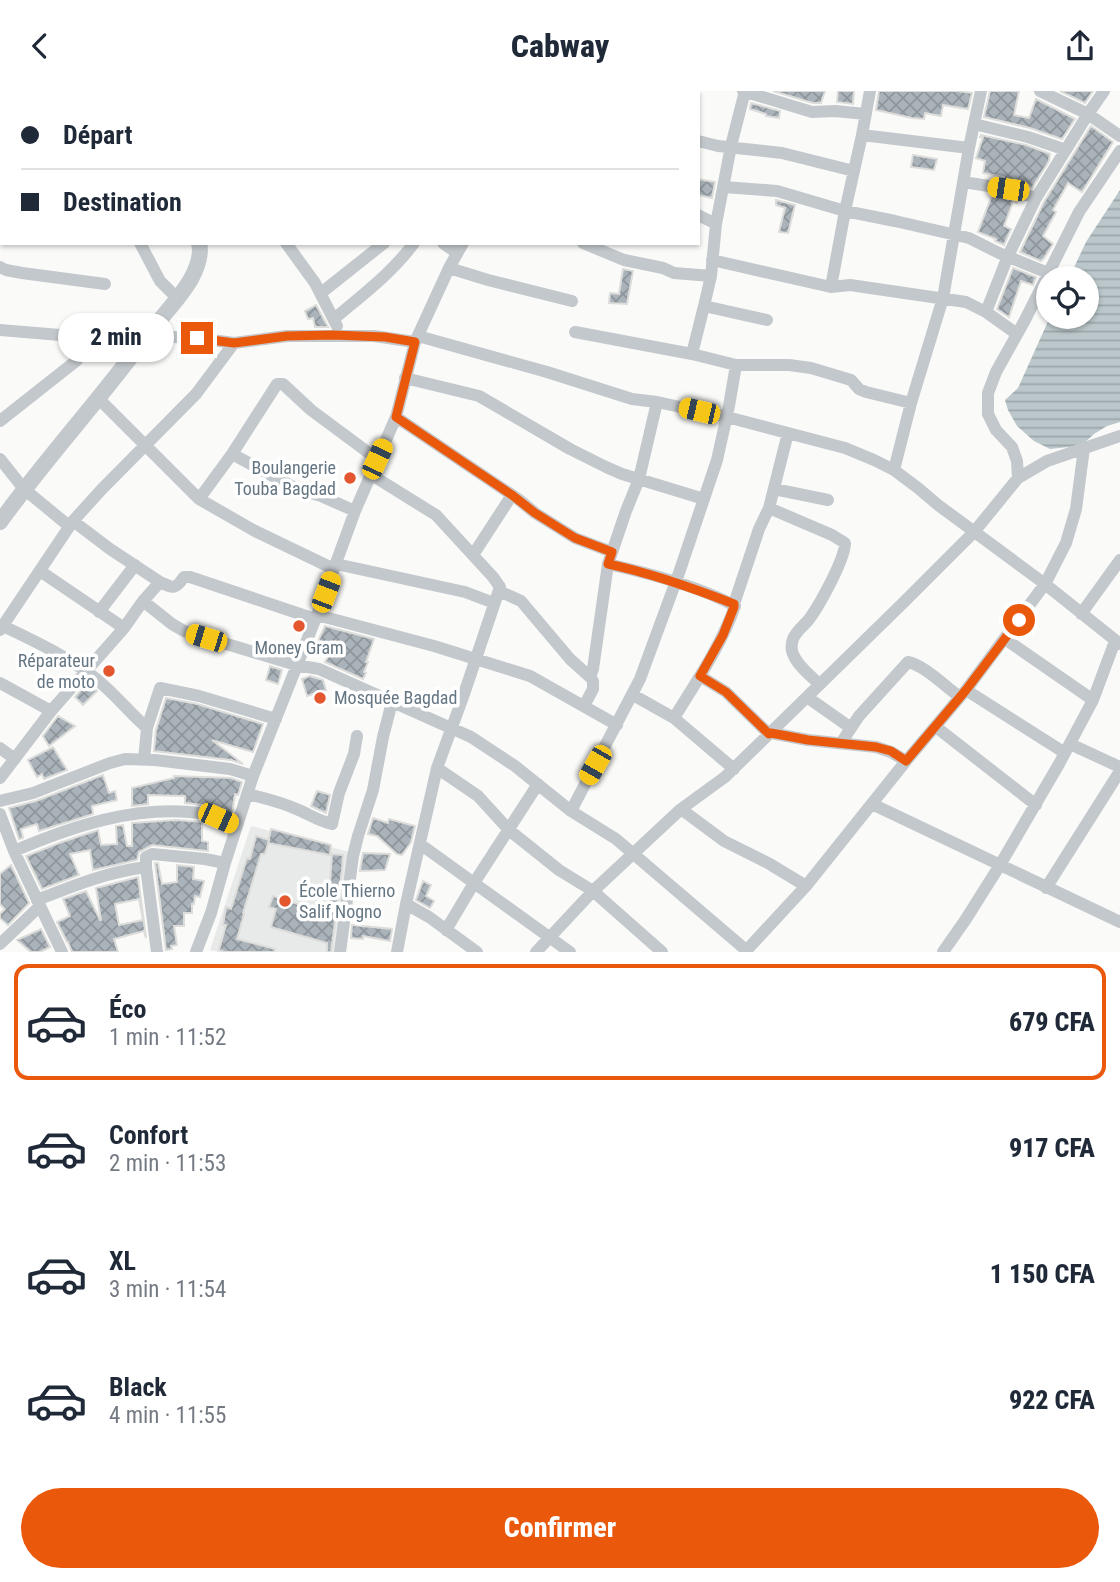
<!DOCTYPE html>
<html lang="fr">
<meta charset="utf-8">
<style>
body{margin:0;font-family:"Roboto Condensed",sans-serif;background:#f2f2f3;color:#1f2937;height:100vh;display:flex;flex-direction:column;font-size:26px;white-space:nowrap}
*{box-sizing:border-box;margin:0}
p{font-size:23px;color:#747a83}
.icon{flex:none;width:38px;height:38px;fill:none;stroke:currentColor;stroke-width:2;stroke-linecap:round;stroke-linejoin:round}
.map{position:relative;height:861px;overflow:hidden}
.sheet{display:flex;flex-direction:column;background:#fff;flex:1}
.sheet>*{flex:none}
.top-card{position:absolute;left:0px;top:0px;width:700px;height:154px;box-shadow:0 2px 5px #0004;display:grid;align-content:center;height:154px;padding:0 21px;background:#fff}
.buttons{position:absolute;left:1036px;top:175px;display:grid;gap:14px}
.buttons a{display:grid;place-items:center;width:63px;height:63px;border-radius:50%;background:#fff;box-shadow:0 2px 5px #0004;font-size:35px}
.end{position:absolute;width:32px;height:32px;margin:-16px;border:9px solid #ea580c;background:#fff;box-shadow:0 0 0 4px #fff}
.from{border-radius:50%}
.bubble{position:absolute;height:49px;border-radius:24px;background:#fff;box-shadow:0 2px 5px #0004;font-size:23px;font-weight:800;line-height:49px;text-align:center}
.car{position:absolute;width:21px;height:42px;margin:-21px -10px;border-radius:9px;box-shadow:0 0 5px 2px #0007;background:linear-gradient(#f5c518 24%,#345 0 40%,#f5c518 0 76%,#345 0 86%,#f5c518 0)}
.top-card b{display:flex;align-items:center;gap:24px;height:66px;font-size:26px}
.top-card b+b{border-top:2px solid #e0e1e3}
.top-card i{width:18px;height:18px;background:#1f2937}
ul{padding:12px 0 0;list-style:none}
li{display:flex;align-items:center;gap:21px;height:116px;margin:0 14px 10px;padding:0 7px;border:4px solid transparent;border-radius:14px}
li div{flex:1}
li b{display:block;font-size:26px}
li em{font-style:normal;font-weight:800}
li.active{border-color:#ea580c}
li>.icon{width:63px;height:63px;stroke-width:1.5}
.action{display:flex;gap:14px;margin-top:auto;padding:14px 21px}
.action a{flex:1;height:80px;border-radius:42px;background:#ea580c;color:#fff;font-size:28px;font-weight:800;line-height:80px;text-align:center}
header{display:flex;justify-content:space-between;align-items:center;height:91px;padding:0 21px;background:#fff;font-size:32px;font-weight:800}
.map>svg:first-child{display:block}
</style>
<header><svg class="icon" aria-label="back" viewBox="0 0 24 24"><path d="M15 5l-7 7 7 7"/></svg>Cabway<svg class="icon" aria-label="share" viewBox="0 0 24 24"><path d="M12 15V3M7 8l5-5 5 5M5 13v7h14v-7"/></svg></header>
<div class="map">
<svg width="1120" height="861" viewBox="0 0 1120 861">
<defs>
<pattern id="water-rules" width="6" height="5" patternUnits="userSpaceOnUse" patternTransform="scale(1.75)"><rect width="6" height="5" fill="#bbc7cb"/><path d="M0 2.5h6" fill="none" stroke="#9ca6aa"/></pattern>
<pattern id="building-cross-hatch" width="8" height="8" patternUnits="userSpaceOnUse" patternTransform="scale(1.75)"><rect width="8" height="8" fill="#aab3b9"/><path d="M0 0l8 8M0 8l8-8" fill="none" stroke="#8e969c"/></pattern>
</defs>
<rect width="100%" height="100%" fill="#fafaf8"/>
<path fill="#e8e9e9" d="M251,735l99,26 -13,100h-119l-8,-2z"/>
<path fill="url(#water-rules)" d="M1120,99v232l-13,4 -13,8 -11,10 -14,3 -19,2 -16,-8 -17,-15 -9,-16 -3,-10 13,-12 32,-71h37v-39h-18l17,-36z"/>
<path fill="url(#building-cross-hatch)" stroke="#dcdcda" stroke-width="2" fill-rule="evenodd" d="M773,0h52l-4,12h-8z
M838,0h16l-1,13 -16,-2z
M879,0h79l14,2 -4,16 -25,-4 -2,11 -16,-3 -1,6 -12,-1 -36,-8z
M990,0h29l-5,24 15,3 7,-19 39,20 -13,20 -32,-11 -46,-11z
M1060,0h33l-8,12z
M751,12l29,8 -1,7 -13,-2v-2l-16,-5z
M1091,35l22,16 -31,50 -14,-9 -15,27 3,2 -13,24 10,8 -9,14 -3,3 -21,-9 24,-50z
M981,44l45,10 24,9 -1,7 -17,27 -28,-8v-3l-21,-4 2,-12 -9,-3 7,-21h-3z
M913,64l24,4 -3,11 -23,-3z
M698,88l17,3 -3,16 -14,-3z
M992,104l26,6 -1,2 -4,-1 -9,24 7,3 -7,16 -9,-4 1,-2 -18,-7z
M776,109l19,5 -7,28 -9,-1 6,-24 -9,-3z
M1013,177l23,9 -3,8 -12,-4 -12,36 -12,-8z
M623,178l10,2 -6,33 -18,-1 1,-10 9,1z
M316,214l12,22h-13l-2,-9 -5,1 -3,-8z
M325,535l49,13 -8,23h2l-4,10 2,1 -3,6 -38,-17 3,-5 -14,-7z
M270,575l12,4 -4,14 -12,-4z
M310,585l13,4 3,10 -19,6 -5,-17z
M87,592l10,8 -14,14 -8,-8z
M166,607l31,6 66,20 -10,28 -41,-12 31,24 -12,-4 -77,-9 2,-21z
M58,625l17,10 -26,20 -6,-10z
M53,656l14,23 -23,9 -2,-5 -5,3 -9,-17z
M103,684l6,18 6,-2 2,9 -25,6 1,8 -54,17 -2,-7 -16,5 2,9 -4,1 -10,-31 27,-7z
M174,685l57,2 11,4 -4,13 -3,-1 -3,20 -20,-8 -27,-3v-7l-37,-1v9l-16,2v-18l42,-10z
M317,700l13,4 -4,18 -15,-7z
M373,727l15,5 1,-4 26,7 -4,16 -9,13 -5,-1 -20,-18 -9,-2z
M176,729l26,2v19l6,1v9l-56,-6 -13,7 -2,8 -44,10 -3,-20 -20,4 9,21 -37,14 -16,-33 36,-14 36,-12 3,15 16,-1 -1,-18 7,-1 4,21h5v-23z
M271,738l60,16 -1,10 -62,-12z
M256,745l13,4 -4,14h-4l-18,59 1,1 -7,25 38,10 -1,3h-49l-6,-2 7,-25h-3l3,-18 5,2 16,-51 3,1z
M363,762l27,1 -5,16 -25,1z
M332,763l11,1 -1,15 -11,82h-4v-9l-56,-16 5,-18 -7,-2 4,-11 55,18z
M155,772h3l4,21 15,-2v-17l17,2 -1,12 11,2 -4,16 -5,-1 -1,8h-2v9h-8v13h-10l3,19 -6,1 1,3 -6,1z
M11,774l18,38 -21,22 -8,-7v-4l5,-5 -5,-5v-30z
M138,786l8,61 -2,-7 -30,8 4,13h-46l-4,-10h-1l-10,-20 13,-6 -7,-17 23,-8 14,29h1l-5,-32zM139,808l4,21 -24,5 -4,-21z
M423,790l8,4 -5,11 8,5 -4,7 -14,-8z
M352,834l40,4 -2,12 -27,-5v3l-12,-1z
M41,838l9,18 -10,5h-9l-14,-12z"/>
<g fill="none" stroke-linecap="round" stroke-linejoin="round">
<path stroke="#c3c8cc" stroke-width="12" d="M71,0l1,2
M117,0l1,2
M269,0l1,2
M348,0l1,2
M423,0l1,2
M503,0v2
M593,0l2,2
M743,0l69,21 23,-1 31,3
M745,0l-14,55 -15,78 -5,52 -7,30 63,14
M1040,0l48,23 32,22
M319,2l3,-2
M575,2l2,-2
M0,28l2,2
M974,33l54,13 38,13
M862,44l107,13 12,-57
M698,50l20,5 64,7 72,18
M963,91l45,7 28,9
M724,96l53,4 68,20 50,10 74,17 30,15 49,20
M698,124l18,9
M0,139l2,-1
M140,152l20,38 17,17
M286,152l29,40 22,43
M443,152l14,10
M583,152l41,17 39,8 11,5 37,3
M712,169l119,27 14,-76 17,-76 8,-44
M0,176l6,3 16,3 83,11
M449,177l39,12 84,21
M831,196l19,-2 116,17 20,10 31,22
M321,202l63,-50
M986,221l22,-56 28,-58 52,-84 16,-23
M334,228c28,-24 58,-46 80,-76
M0,239l96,8 42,10
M575,241l117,22 12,-48
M147,245l50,2 37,5 53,-7h87l41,6
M418,245l129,36 85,27 25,3 70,15 118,31 29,12 20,10 24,18 20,17 107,79 75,60
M692,263l44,11h53l22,3 40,12 8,9 7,3 45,11
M405,287l74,18 91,53 36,18 16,7 82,25
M97,306l102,102 56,32 79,38
M396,326l122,82 17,14 40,25 37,14
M0,330l76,-60 20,-23
M232,363l65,35 24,7 34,15
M0,368l24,30 45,37
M894,379l17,-67 32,-105 26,-150
M370,383l66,41 57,62 7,10 -37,110 -26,71 -31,136 -9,48
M1018,387l-1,-17 -5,-14 -16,-17 -8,-16v-21l8,-21 29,-52 54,-108 41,-61
M774,398l54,11
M199,408l33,-45 45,-70h6l28,26 66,49
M769,417l63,27 13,8c0,16 -25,61 -35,75 -5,7 -14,13 -17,21 -2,6 -2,12 1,17 4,10 17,20 25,28
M73,430l37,28 50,33 -17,19
M473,464l39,-60
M336,473l129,28 29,11
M608,473c40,9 91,22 127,42 -14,40 -39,76 -61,112
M40,480l84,57
M160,491c13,6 15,8 24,-5h6l125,42
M499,500l22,10 49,58 20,18 3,4v8l-9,17
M734,513l25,-75 10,-21 19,-75
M99,521l36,-47
M1081,523l39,-54
M317,524l117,31 96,30 87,49
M3,535c31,15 64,30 92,52 18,14 34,34 52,50
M0,539l73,-109 29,-32 94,-95 38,-51
M1005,548l88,61
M700,585l26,16 43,42
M590,586l3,-8 15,-105 18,-53 13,-32 18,-77
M0,592l51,28
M966,599l99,63
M633,604l41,23 60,51
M807,606l44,31
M936,636l100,78
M771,642l37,7 68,7 15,5 15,9
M841,652l18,-27 49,-54c16,3 38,25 52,35
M1070,653l50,23
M0,657l15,11
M144,669l3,-32 13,-40 39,8 77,23
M437,677l41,28 31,34 50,40 34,21 69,61
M0,687l51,-67 73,-83 19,-27 29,23 12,7 112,34 23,4 152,68 44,29 56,45 45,28 130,111
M247,703c18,4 37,9 54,17 11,5 19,10 31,13l7,-31 15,-39 3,-18
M0,710l33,-8 77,-30 15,-4 30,1 75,9 23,7
M872,713l248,118
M681,718l43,32 44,22 38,23
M571,720l69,-132 39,-106 38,-113 12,-54 7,-41
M0,723l14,37 48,101
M420,753l54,39 64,-99
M14,760c59,-25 121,-46 186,-38 13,1 25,8 36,13
M1046,797l74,-117
M37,809c36,-14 70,-28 109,-33
M406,813l23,13 48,35
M446,839l28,-47 96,69
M0,853l40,-38
M157,861l-11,-85v-10l6,-3 53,5 20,4
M196,861l15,-39 14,-50 28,-87 64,-161 38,-104 41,-94 19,-75 34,-74 14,-25
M340,861l13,-96 5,-20 15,-46 10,-53 9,-35
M536,861l57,-61 88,-82 44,-32 180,-176 69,-69 44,-54 29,-17 73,-25
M745,861l61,-66 100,-125 60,-71 79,-106 21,-41 10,-34 8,-61
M943,861l23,-33 34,-54 59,-101 34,-64 22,-59"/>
<path stroke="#c3c8cc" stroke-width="16" d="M194,0l1,2
M0,431c46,-64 99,-121 145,-184 15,-20 34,-38 46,-59 6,-11 11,-24 8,-36"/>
</g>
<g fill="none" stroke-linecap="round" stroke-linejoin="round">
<path stroke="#ea580c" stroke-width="9" d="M197,247l37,5 53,-7 46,-1 52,2 30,5 -19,75 116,78 23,18 40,25 37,14 -4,12c43,9 85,24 126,40v3l-11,28 -23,41 26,16 43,42 2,-1 37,7 68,7 15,4 15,10 60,-71 53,-70"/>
</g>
<g fill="#e4572e" stroke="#fff" stroke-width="2.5">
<circle cx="350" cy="387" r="7"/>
<circle cx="299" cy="535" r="7"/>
<circle cx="109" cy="580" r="7"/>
<circle cx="320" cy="607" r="7"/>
<circle cx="285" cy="810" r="7"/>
</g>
<g text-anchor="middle" stroke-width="7" stroke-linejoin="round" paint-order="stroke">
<g font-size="18" fill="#657683" stroke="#fff" text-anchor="end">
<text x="336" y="383">Boulangerie<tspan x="336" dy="21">Touba Bagdad</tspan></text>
<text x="299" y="563" text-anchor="middle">Money Gram</text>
<text x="95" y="576">Réparateur<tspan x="95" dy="21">de moto</tspan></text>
<text x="334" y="613" text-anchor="start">Mosquée Bagdad</text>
<text x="299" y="806" text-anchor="start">École Thierno<tspan x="299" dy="21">Salif Nogno</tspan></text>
</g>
</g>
</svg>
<div class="buttons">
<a><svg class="icon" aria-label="locate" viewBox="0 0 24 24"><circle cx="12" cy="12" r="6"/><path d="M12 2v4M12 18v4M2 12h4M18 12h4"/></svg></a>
</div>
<i class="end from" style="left:1019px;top:529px"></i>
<i class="end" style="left:197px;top:247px"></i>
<div class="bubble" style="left:58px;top:222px;width:116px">2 min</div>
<i class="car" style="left:1008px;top:98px;rotate:278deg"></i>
<i class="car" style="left:699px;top:320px;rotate:283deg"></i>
<i class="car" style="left:377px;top:368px;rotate:25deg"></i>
<i class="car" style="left:326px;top:501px;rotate:21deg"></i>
<i class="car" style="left:206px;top:547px;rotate:287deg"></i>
<i class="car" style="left:595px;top:674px;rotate:210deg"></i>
<i class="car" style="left:218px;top:727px;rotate:114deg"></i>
<div class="top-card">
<b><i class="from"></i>Départ</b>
<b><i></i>Destination</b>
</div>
</div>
<section class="sheet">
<ul>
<li class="active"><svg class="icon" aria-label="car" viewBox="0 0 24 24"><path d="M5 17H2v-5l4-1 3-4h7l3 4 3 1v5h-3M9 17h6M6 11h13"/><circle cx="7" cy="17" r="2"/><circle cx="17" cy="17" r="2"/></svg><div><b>Éco</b><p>1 min · 11:52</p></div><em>679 CFA</em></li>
<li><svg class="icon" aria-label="car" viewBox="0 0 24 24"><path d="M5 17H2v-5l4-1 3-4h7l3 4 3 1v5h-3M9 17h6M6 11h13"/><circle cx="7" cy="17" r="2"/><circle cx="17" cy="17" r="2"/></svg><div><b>Confort</b><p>2 min · 11:53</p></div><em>917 CFA</em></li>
<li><svg class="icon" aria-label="car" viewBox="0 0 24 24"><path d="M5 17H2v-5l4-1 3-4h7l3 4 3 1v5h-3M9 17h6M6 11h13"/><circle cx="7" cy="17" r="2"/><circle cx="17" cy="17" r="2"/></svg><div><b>XL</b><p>3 min · 11:54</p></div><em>1 150 CFA</em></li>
<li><svg class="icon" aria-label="car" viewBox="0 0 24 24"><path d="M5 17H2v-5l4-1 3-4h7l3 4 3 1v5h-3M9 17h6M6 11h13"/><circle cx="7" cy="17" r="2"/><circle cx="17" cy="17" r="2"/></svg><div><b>Black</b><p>4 min · 11:55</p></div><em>922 CFA</em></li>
</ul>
<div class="action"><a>Confirmer</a></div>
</section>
